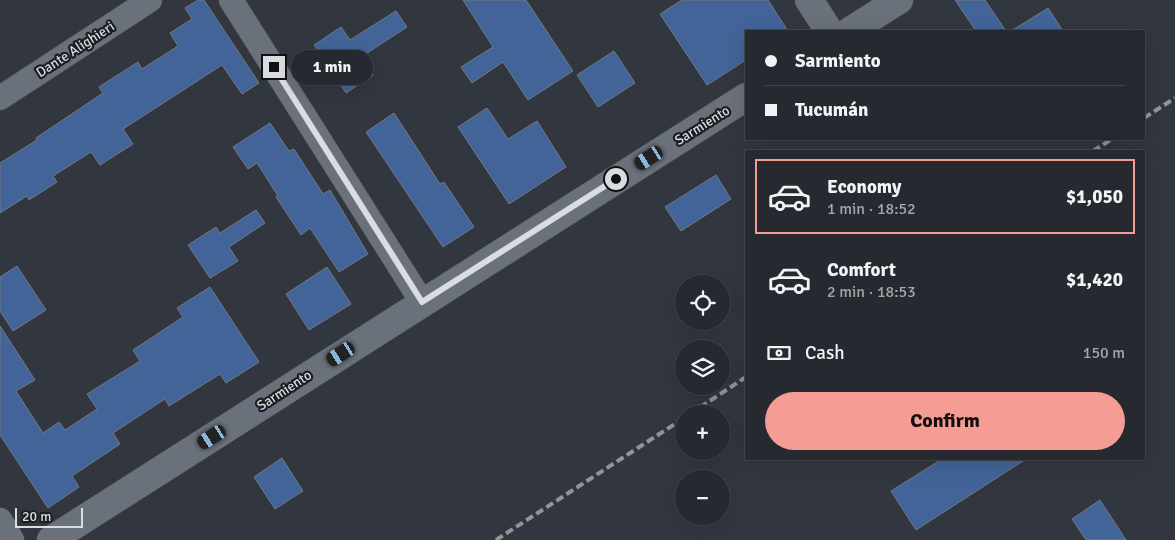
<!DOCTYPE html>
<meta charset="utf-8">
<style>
body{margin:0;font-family:Signika,sans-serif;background:#32353b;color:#f1f3f6;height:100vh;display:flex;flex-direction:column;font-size:19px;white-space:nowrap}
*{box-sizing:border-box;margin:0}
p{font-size:16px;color:#a4a6aa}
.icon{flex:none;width:28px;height:28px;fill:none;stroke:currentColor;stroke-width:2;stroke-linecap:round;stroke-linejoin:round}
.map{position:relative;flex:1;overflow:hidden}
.sheet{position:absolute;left:745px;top:150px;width:400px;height:310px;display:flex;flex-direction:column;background:#26292f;border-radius:0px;box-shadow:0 5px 20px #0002,0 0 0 1px #42454b}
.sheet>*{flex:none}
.banner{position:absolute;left:745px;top:30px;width:400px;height:110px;border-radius:0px;box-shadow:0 5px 20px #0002,0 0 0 1px #42454b;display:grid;align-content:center;height:110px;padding:0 20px;background:#26292f}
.controls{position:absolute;left:675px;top:275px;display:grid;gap:10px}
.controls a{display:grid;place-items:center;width:55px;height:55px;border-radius:50%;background:#26292f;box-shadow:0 5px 20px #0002,0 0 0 1px #42454b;font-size:25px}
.scale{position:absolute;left:15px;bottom:12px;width:68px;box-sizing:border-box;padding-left:5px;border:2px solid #d9dce1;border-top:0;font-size:14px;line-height:18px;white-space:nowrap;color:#d9dce1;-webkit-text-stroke:4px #1c1e22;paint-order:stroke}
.end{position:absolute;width:22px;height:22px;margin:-11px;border:6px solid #d9dce1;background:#111;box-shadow:0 0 0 2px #111}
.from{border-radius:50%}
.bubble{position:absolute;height:35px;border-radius:18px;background:#26292f;box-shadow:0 5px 20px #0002,0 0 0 1px #42454b;font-size:16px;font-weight:700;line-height:35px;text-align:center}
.car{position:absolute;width:15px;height:30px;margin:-15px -8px;border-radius:6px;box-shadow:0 0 4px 1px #0007;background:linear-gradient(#222 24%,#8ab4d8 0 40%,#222 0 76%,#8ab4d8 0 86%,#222 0)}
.banner b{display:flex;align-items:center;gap:18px;height:48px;font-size:19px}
.banner b+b{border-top:1px solid #42454b}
.banner i{width:12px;height:12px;background:#f1f3f6}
ul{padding:9px 0 0;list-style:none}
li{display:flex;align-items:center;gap:15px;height:75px;margin:0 10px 8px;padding:0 10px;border:2px solid transparent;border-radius:0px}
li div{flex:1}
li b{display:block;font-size:19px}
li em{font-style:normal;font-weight:700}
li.on{border-color:#f59c95}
li>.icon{width:45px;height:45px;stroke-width:1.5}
.pay{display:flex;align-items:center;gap:12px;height:55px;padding:0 20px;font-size:19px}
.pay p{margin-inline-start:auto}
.primary-button{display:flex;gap:10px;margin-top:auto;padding:10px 20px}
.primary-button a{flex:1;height:58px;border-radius:30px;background:#f59c95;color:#111;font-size:20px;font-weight:700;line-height:58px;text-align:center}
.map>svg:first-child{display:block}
</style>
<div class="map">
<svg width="1175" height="540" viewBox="0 0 1175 540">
<rect width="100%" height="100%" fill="#32373f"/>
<path fill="#426498" stroke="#737983" d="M198,0h6l55,83 -17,11 -20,-29 -99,64 10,15 -33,21 -9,-13 -38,24 4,6 -28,18 -2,-4 -27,17v-50l37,-23 -1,-2 67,-45 -4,-6 39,-25 4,7 36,-23 -8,-13 22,-14 -7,-11z
M463,0h63l47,71 -45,29 -25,-38 -31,21 -11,-16 32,-20z
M682,0h86l20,31h-42v29l-39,25 -47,-71z
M955,0h30l21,31h-30z
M1048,8l15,23h-52z
M396,11l11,16 -46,30 12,18 -27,18 -32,-48 27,-18 9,13z
M614,51l21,32 -37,24 -21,-32z
M487,108l21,31 29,-18 29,46 -57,37 -51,-77z
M394,113l46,71 4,-2 30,45 -31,20 -77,-115z
M270,123l19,28 5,-2 29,45 7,-4 38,64 -29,18 -29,-44 -9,7 -25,-38 2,-1 -21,-33 -9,6 -15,-22z
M716,175l15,24 -50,32 -16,-24z
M256,210l9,13 -36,24 9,14 -28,17 -22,-33 28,-18 4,6z
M17,266l29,44 -33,21 -13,-20v-34z
M327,267l24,37 -42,26 -23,-36z
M210,287l49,75 -33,21 -6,-9 -51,32 -4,-7 -52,34 7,11 -48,32 7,11 -31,21 -48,-73v-109l35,54 -19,11 27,42 16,-11 6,8 32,-21 -10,-15 53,-33 -7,-11 50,-33 -6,-9z
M282,458l21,33 -28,18 -21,-32z
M942,459h84l-110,71 -25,-39z
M1100,500l26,40h-40l-14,-21z"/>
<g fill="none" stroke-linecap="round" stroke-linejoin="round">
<g stroke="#4f535a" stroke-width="25">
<path id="street" d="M231,0l191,302
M0,98l150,-98
M0,520l12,20"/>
</g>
<g stroke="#4f535a" stroke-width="29">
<path id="secondary" d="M809,0l20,31
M850,31l49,-31
M51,540l695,-443"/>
</g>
<use href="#street" stroke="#6b717a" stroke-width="24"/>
<use href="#secondary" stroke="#6b717a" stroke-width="28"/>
<path stroke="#91959b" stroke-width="4" stroke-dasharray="8 4" stroke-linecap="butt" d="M1144,118l31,-20
M1093,151l19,-12
M690,414l56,-37
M496,540l188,-122"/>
</g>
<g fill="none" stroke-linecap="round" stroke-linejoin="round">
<path stroke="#d9dce1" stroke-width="6" d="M274,67l148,235 194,-123"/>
</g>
<g text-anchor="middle" stroke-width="4.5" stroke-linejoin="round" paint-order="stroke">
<g font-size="14" fill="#d9dce1" stroke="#1c1e22">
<text transform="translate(75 49) rotate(-33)" y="5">Dante Alighieri</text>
<text transform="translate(702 125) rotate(-32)" y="5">Sarmiento</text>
<text transform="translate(284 390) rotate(-33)" y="5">Sarmiento</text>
</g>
</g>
</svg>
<div class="controls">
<a><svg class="icon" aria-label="locate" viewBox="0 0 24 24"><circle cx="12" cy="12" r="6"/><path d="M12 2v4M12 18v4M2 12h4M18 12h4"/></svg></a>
<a><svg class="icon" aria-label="layers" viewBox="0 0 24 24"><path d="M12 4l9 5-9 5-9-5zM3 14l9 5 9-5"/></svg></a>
<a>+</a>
<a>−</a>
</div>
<div class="scale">20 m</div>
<i class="end from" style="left:616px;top:179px"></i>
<i class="end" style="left:274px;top:67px"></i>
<div class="bubble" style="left:291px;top:50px;width:82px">1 min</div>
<i class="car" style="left:649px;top:158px;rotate:238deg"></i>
<i class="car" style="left:341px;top:354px;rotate:237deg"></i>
<i class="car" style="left:212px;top:437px;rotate:238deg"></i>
<div class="banner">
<b><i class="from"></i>Sarmiento</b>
<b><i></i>Tucumán</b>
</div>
<section class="sheet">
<ul>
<li class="on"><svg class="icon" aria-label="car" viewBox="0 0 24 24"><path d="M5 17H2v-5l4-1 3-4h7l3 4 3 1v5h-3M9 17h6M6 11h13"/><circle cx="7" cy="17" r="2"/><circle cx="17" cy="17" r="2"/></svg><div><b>Economy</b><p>1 min · 18:52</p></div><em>$1,050</em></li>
<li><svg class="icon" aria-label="car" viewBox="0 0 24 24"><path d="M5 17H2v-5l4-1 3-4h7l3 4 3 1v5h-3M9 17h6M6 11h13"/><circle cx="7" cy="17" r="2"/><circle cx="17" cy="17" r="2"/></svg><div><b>Comfort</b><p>2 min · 18:53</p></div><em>$1,420</em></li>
</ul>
<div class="pay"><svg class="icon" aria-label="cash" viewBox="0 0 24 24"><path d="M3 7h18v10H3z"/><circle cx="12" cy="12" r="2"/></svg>Cash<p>150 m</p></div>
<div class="primary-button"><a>Confirm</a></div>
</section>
</div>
